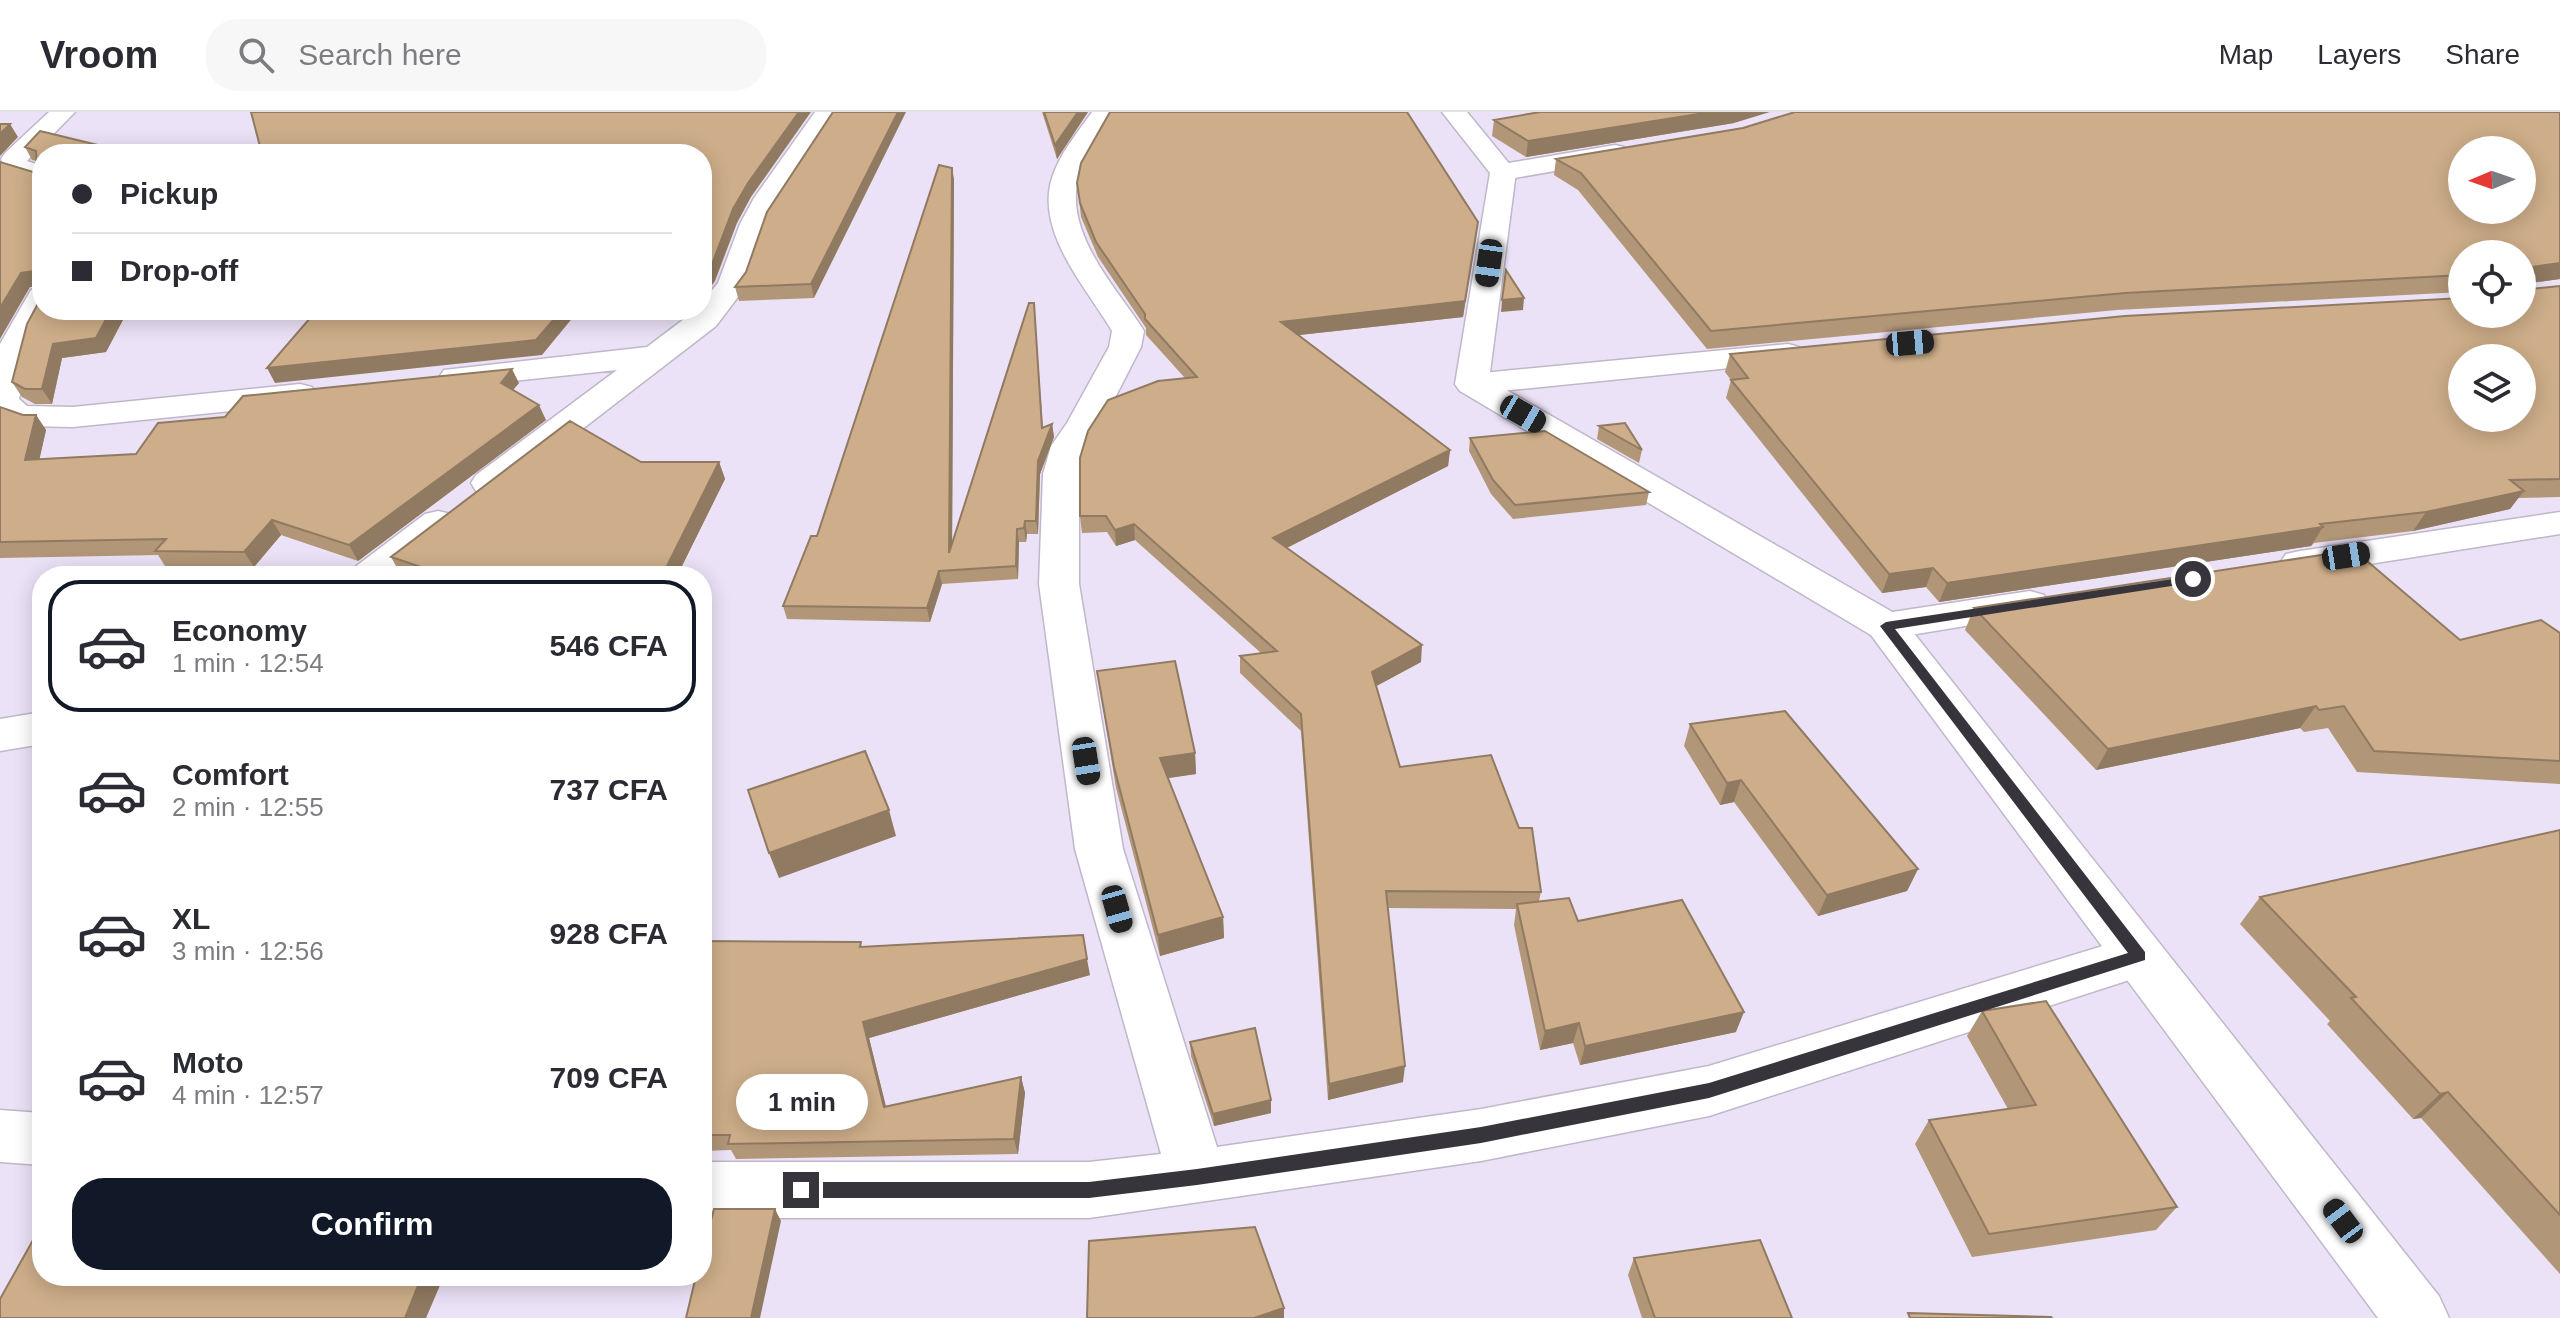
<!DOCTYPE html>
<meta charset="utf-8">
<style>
body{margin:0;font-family:Arial,sans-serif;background:#f7f7f7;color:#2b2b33;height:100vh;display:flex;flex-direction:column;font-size:30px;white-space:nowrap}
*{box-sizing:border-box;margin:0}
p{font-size:26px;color:#7c7c81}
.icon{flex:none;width:44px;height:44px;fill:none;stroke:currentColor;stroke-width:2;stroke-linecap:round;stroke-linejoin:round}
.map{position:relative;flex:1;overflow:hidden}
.drawer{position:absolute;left:32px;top:454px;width:680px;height:720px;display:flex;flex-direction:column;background:#fff;border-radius:32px;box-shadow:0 4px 20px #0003}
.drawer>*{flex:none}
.hud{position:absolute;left:32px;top:32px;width:680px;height:176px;border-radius:32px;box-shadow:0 4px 20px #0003;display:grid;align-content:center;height:176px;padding:0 40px;background:#fff}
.needle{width:52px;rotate:268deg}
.buttons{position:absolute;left:2448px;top:24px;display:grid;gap:16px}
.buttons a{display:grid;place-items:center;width:88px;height:88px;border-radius:50%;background:#fff;box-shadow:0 4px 20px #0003;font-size:40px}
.end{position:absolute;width:36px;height:36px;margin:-18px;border:10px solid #38343c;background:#fff;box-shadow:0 0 0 4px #fff}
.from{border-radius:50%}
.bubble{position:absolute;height:56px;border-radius:28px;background:#fff;box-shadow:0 4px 20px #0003;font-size:26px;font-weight:700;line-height:56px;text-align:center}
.car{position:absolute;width:24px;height:48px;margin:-24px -12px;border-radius:10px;box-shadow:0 0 6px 2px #0007;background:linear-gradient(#222 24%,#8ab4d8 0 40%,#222 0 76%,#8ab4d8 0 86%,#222 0)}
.hud b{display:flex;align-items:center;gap:28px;height:76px;font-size:30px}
.hud b+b{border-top:2px solid #e1e1e2}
.hud i{width:20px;height:20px;background:#2b2b33}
ul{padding:14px 0 0;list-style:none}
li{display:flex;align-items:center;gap:24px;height:132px;margin:0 16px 12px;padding:0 24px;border:4px solid transparent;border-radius:32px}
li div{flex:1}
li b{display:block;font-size:30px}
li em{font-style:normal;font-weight:700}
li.current{border-color:#111827}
li>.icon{width:72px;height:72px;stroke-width:1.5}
.action{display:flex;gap:16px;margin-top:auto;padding:16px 40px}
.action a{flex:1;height:92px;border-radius:32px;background:#111827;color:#fff;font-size:32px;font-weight:700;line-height:92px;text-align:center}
header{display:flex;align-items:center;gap:48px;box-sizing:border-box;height:112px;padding:0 40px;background:#fff;border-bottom:2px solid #e1e1e2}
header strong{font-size:38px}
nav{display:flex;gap:44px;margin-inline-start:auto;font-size:28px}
.search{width:560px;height:72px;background:#f7f7f7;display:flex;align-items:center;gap:20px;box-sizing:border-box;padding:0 28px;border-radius:32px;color:#7c7c81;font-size:30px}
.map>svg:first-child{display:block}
</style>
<header>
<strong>Vroom</strong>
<div class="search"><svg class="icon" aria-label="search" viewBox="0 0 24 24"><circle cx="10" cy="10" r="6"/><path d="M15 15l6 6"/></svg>Search here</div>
<nav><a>Map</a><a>Layers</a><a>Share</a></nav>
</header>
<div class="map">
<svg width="2560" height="1206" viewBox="0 0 2560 1206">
<rect width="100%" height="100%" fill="#ece2f7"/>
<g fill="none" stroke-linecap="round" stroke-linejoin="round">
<g stroke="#c0b7ca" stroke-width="3">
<path id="minor" d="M49,0h26l-48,49 15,5v16l-36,-9 -5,-14 4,-6z
M815,0h25l-58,86 -14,26 -21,61 -31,41 -214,165 -13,3 -13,-3 -5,-8 5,-8 141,-105 -161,17 -12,-3 -5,-7 5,-7 203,-23 49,-37h6v-8l16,-19 22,-59 14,-26z
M1092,0h24c-13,20 -29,41 -37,64 -17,56 38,112 65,155l-3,16 -40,78 -14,21 -8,28v110l44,265 94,298 264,-38 228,-43 430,-131 18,6 8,15 -8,15 -448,145 -228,45 -392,57h-387v-56h387l72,-8 -86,-305 -36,-265 4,-110 8,-28 16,-23 42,-76 3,-16c-26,-44 -79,-101 -59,-156 8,-23 25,-43 39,-63z
M1615,33l9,2 4,6 -4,6 -121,21 -9,-2 -4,-6 4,-6 9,-2z
M42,175v23h7l-15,27 -15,62 8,7 46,1 227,-23 12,3 5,7 -5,7 -12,3 -227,23 -51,-1 -22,-7v-75l31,-54z
M1788,232l11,3 5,7 -5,7 -327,33 -12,-3 -5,-7 5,-7 12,-3z
M438,399l13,3 6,8 -6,8 -57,46h-45l6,-9 70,-53z
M2560,400v22l-260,41 -14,-3 -6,-9 6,-9 14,-3z
M2030,479l14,4 6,9 -6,9 -158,26 -15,-4 -6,-9 6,-9 15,-4z
M42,600v32l-42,7v-32z
M0,998l42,3v52l-42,-3z"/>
</g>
<g stroke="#c0b7ca" stroke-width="3">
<path id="major" d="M1442,0h25l49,60 -27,208 412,237 538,679 10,22h-71l-507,-683 -411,-244 -5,-7 35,-211z"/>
</g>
<use href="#minor" fill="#fff" fill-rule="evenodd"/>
<use href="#major" fill="#fff" fill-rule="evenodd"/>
</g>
<path fill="#b19677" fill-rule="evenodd" d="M833,0l-19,186 -75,3 -4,-14 11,-15z
M1042,0h46l-31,47z
M1795,0h765v167l-29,4v6l29,-3v211l-42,1 -8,11 -97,22 -99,12 -3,3 -372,56 -13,-15 -44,6 -156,-195 5,-18 -6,-8 5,-18 395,-38 337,-18v16h60v-60h-60v38l-345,18 -410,39 -129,-159 -24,-15 2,-16 187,-31zM2462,38h60v60h-60zM2462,246h60v60h-60z
M1494,8l240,3 -208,34 -34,-21z
M40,19l2,179h125l-42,6 -19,36 -44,6 -10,46h-17l-13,-7 -10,-15 28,-82 -4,-7 -1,-7 -5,1 3,-115 4,-3v-8l-5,-1 -7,-13z
M954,67l-2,365 82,-241 9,125 9,-4 2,13 -14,37 -2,60h-11l-1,8h-7l-1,37 -76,5 -12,38 -143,-3 -4,-13 34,-70z
M1077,71l401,39 -15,95 -164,18 151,115 -2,16 -162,82 135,114 -45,24 24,81 141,125 -2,9 39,20 158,111 -156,33 -7,-22 -33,7 -26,-125 2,-16 -129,-1 16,174 -75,18 -27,-369 -61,-58v-17l21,-3 -126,-113 -19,6 -9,-14 -25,1 -2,-17 105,-138 -39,-43v-7l-48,-71 -17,-40z
M519,271l-6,7 33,30 -188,141 -77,-26 -27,32 -89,-1 -7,-11 -158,3v-151l23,8h13l10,15 -7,29 97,-5 89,-37z
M1599,314l43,24 -3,13 -42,-24z
M1470,326l179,54 -3,13 -133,14 -22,-25 -22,-43z
M641,350h78l6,17 -48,97h-272l-4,-1 -10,-18z
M1974,496l486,32 100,-7v151l-203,-12 -29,-44 -24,4 -4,-4 -204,42 -131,-140z
M1097,559l98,82 1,21 -28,4 55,139 1,21 -64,18 -44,-168z
M1690,612l228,145 -11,22 -89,25 -84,-114 -14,3 -36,-59z
M2560,718v444l-139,-156 -8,1 -86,-95 3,-3 -90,-97 20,-27z
M702,829l161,6 227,28 -221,63 17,69 135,-30 4,16 -7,61 -282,5 -5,-9 -29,1z
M1982,899l195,196 -21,23 -184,27 -57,-113 14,-24 79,-11 -41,-73z
M1190,930l81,58v13l-57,13 -23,-70z
M1634,1146l158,60h-150l-14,-43z"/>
<path fill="#907a61" d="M799,0h12l-60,85 -14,26 -22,58 -13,17v-19l31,-70 15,-26z
M898,0h8l-92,186 -3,-14z
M1078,0h10l-31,47 -2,-14z
M1711,0h59l-36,11 -208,34 2,-16z
M10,12l8,13 -18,19v-22z
M952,56l2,11 -2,387 -3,-13z
M1478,110l-15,95 -182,20v-15z
M2560,151v16l-38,5 9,-17z
M35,159l7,14 -12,2 -30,52v-31l21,-35z
M1524,186l-1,12 -22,2 1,-12z
M111,198h52l-38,6 -19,36 -44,6 -10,46 -10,-15 11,-45z
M562,198h17l-37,45 -267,28 -8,-15z
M512,257l7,14 -12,14 -6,-14z
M539,293l7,15 -188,141 -9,-16z
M36,303l10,15 -10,45 -11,-15z
M1052,312l2,13 -14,37 -2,60 -2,-13 2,-60z
M1450,338l-2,16 -175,89v-17z
M719,350l6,17 -48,97h-15z
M2524,379l-14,18 -97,22 13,-19z
M272,408l9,15 -27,32 -10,-15z
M1025,409l2,13 -1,8 -2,-14z
M1134,412l1,16 -19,6 -1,-16z
M2323,415l-12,19 -372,56 8,-19z
M1017,417l2,13 -1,37 -2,-13z
M1933,456l-7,19 -44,6 7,-19z
M939,459l3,13 -12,38 -3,-14z
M1422,533l-1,17 -50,27 1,-17z
M2316,594l-16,22 -204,42 12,-21z
M1195,641l1,21 -34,5 -2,-21z
M1741,668l-7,22 -14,3 7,-22z
M889,698l7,26 -117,42 -10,-25z
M1918,757l-11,22 -89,25 9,-21z
M1223,805l1,21 -64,18 -2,-21z
M1087,847l3,16 -221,63 21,85 -6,-16 -21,-85z
M1744,900l-8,20 -156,33 5,-19z
M1579,911l-6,20 -33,7 5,-19z
M1405,954l-2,16 -75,18 1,-16z
M1021,965l4,16 -7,61 -4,-15z
M2448,980l-27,26 -8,1 27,-25z
M1271,988v13l-57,13 -1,-12z
M775,1097l6,12 -21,97h-9z
M422,1164h22l-18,42h-21z
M1284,1196v10h-30z"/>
<path fill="#ceae8a" stroke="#907a61" stroke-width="2" fill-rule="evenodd" d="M251,0h548l-51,71 -15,26 -22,58 -9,12v-125h-440z
M833,0h65l-87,172 -76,3 11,-15 21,-60z
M1044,0h34l-23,33z
M1110,0h297l71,110 -13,79 -184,21 169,128 -177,88 149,107 -50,27 28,95 91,-12 28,73h13l9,64 -155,-1 19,175 -76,18 -28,-370 -61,-58 37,-5 -143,-127 -19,6 -9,-14h-26v-58l8,-27 20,-31 50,-19 39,-4 -52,-58v-5l-49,-72 -16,-39 -3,-20 4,-20z
M1540,0h171l-183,29 -34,-21z
M1795,0h765v151l-29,4v22l29,-3v193l-50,1 14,11 -98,21 -106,12 3,3 -376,56 -14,-15 -44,6 -158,-194 17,-2 -18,-24 395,-38 337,-18v16h60v-60h-60v21l-337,18 -414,38 -130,-158 -25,-14 187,-31zM2462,38h60v60h-60zM2462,246h60v60h-60z
M0,12h10l-10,10z
M40,19l95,23h-93v141l-6,-2 -1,-22 -14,2 -21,35v-146l33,10 4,-3 -1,-18 -11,-4z
M939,53l13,3 -3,385 80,-250h5l8,125 10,-4 -14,37 -2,60h-11l-1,7 -7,1 -1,37 -77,5 -12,37 -144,-2 28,-70h6z
M1506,158l18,28 -22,2z
M42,184v14h69l-15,28 -43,6 -11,45h-17l-13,-7 15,-58z
M317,198h245l-26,30 -269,28z
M512,257l-11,14 38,22 -190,140 -77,-25 -28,32 -89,-1 11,-12 -166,3v-135l23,8h13l-11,45 111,-6 22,-31 67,-6 18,-21z
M570,309l71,41h78l-57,114h-237l5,-6 -39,-13z
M1625,311l17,27 -43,-24z
M1545,319l104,61 -134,13 -22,-25 -23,-42z
M2354,438l106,90 81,-20 19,13v128l-186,-10 -30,-45 -25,4 -3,-4 -208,43 -134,-141z
M1175,549l20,92 -35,5 63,159 -65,18 -44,-168 -17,-96z
M1785,599l133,158 -91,26 -86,-115 -14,3 -37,-59z
M865,639l24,59 -120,43 -21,-63z
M2560,718v385l-112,-123 -8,2 -89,-96 5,-1 -96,-100z
M1569,786l9,23 104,-21 62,112 -159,34 -6,-23 -34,8 -28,-127z
M1083,823l4,24 -224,63 21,85 137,-30 -7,62 -286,5 2,-9h-28v-194l159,1 -1,5z
M2046,889l131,206 -188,27 -60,-114 107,-15 -54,-94z
M1255,916l16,72 -58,14 -23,-72z
M714,1097h61l-24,109h-65l10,-42h6v-22z
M42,1112v52h380l-17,42h-405v-19z
M1255,1115l29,81 -30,10h-167l2,-77z
M1760,1128l32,78h-137l-21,-60z
M1908,1201l143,4 1,1h-142z"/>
<path fill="#38343c" d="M2193,464l4,1v5l-302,47 250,323v8l-436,138 -228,45 -284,42 -108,13h-288l-6,-2 -2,-6 2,-6 6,-2h288l108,-13 284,-42 228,-44 419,-130 -248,-327 6,-4z"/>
</svg>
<div class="buttons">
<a><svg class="needle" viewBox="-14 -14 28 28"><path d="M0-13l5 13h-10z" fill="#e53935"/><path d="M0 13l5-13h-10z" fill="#7c7c81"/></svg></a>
<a><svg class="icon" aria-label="locate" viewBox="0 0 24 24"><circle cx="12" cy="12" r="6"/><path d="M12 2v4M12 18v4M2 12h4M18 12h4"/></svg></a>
<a><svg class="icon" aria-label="layers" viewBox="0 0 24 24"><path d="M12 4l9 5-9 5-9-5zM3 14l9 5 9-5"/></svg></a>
</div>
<i class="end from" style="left:2193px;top:467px"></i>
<i class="end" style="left:801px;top:1078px"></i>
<div class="bubble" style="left:736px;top:962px;width:132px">1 min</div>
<i class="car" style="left:1489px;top:151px;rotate:188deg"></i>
<i class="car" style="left:1910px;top:231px;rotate:85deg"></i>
<i class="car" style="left:1523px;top:302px;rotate:120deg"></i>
<i class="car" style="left:2346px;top:444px;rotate:81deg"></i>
<i class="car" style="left:1086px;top:649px;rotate:171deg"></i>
<i class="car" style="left:1117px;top:797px;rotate:164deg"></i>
<i class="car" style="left:2343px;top:1109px;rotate:323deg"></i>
<div class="hud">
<b><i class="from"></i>Pickup</b>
<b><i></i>Drop-off</b>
</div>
<section class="drawer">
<ul>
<li class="current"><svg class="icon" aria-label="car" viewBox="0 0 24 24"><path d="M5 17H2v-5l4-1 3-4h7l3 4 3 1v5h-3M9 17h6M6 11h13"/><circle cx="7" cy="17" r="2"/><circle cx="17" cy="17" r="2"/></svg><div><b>Economy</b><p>1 min · 12:54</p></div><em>546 CFA</em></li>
<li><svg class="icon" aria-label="car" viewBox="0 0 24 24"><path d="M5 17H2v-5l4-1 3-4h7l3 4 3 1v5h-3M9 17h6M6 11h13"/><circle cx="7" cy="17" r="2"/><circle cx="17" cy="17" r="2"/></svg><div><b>Comfort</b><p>2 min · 12:55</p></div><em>737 CFA</em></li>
<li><svg class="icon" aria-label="car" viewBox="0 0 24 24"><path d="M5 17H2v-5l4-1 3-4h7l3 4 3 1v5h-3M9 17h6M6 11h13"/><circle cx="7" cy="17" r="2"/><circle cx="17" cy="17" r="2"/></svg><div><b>XL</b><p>3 min · 12:56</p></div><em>928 CFA</em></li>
<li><svg class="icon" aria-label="car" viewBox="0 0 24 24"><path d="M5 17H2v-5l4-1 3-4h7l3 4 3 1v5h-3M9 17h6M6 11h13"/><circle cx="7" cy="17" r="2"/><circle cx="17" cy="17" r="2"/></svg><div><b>Moto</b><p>4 min · 12:57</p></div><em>709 CFA</em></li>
</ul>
<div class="action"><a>Confirm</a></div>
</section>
</div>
